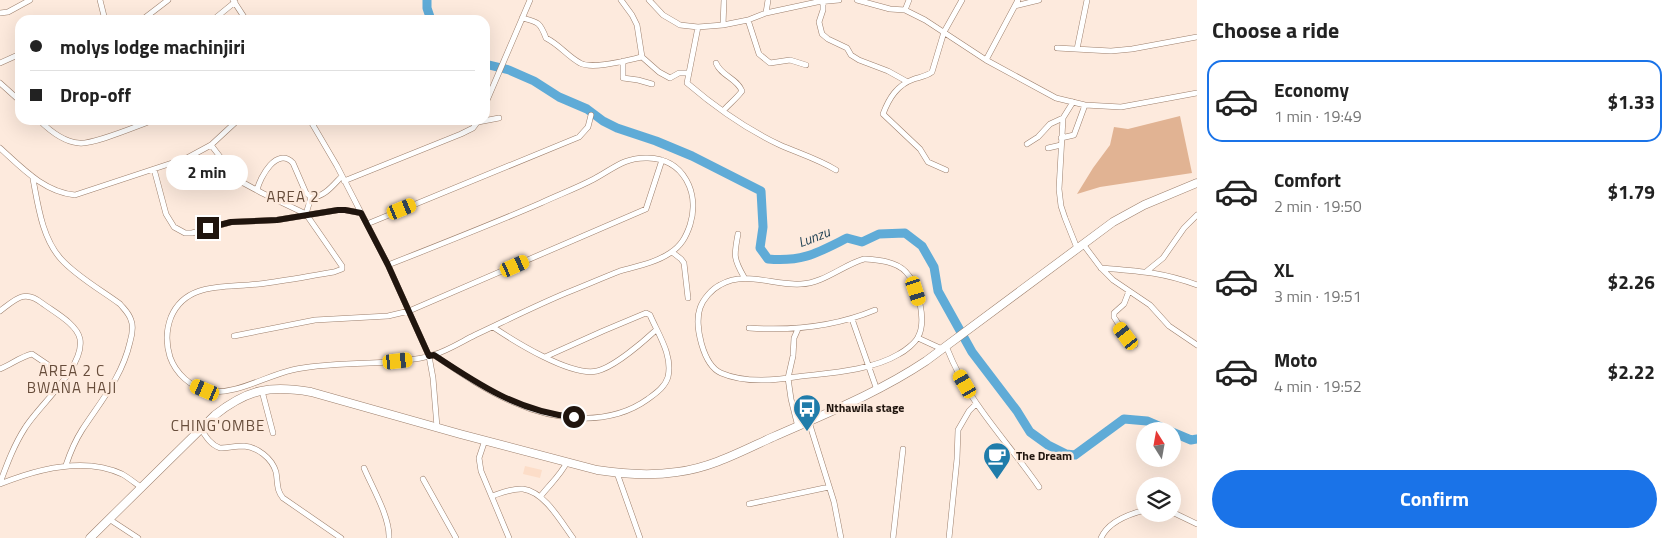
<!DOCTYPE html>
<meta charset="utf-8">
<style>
body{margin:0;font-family:"Titillium Web",sans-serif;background:#f6f6f6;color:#222;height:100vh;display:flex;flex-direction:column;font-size:19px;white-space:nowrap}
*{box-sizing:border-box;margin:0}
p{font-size:16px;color:#767676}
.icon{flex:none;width:28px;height:28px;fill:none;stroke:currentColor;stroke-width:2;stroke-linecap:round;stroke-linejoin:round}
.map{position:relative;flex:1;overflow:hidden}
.drawer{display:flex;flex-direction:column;background:#fff;width:475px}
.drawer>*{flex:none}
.hud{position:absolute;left:15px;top:15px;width:475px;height:110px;border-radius:15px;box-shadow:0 5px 20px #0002;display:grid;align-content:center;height:110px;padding:0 15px;background:#fff}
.needle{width:32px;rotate:349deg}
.buttons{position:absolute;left:1136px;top:422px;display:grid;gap:10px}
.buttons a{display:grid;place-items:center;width:45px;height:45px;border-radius:50%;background:#fff;box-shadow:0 5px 20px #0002;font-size:25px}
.end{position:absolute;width:22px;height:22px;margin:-11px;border:6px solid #20150e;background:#fff;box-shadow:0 0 0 2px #fff}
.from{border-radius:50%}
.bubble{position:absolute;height:35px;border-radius:18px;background:#fff;box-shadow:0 5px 20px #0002;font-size:16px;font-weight:700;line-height:35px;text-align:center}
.car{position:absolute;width:15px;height:30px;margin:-15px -8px;border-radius:6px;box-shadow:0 0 4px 1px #0007;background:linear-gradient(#f5c518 24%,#345 0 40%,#f5c518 0 76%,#345 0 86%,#f5c518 0)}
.hud b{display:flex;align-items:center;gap:18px;height:48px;font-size:19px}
.hud b+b{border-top:1px solid #e0e0e0}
.hud i{width:12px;height:12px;background:#222}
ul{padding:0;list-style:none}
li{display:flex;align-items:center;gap:15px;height:82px;margin:0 10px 8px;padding:0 5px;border:2px solid transparent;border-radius:15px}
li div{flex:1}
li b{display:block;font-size:19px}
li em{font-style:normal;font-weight:700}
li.on{border-color:#1a73e8}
li>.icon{width:45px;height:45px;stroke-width:1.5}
h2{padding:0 15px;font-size:22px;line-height:60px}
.action{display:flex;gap:10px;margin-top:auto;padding:10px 15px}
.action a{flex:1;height:58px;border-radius:30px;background:#1a73e8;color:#fff;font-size:20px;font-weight:700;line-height:58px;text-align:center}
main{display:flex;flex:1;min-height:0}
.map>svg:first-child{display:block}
</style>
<main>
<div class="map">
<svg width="1197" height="538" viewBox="0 0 1197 538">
<rect width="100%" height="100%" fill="#fdeadd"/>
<path fill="#fcddc8" d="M525,466l17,4 -2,8 -17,-4z"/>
<path fill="#e1b393" d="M1180,116l12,57 -92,14 -23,7 16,-26 17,-23 4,-18 14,2z"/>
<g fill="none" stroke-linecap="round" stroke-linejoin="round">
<path stroke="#5fabd7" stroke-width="9" d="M427,0v8l4,12
M485,64l24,6 25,11 25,16 28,12 16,12 14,7 39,13 36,15 69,35 2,36 -3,21 8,11c35,3 49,-6 79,-21l15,4 17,-8 26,-1 17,13 12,21 4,24 34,61 45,59 13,21 18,13 18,9 9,1 49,-36 23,2 23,10
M1172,432l19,8 6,-1"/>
<g stroke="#9c7f6c" stroke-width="6">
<path id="minor" d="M100,0l5,20
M233,0l13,20
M621,0l11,15 5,10 5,32 17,15 11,6 9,-5h10
M649,0l14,15 12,7 5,3 18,2 25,-2 25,-5 18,-7 51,-11 22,-2
M857,0l33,9 15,1 20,10 61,40 70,38 29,7 36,2 76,-14
M823,1v9l-4,12 3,12 6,5 19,9 4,7 8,5 29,11 18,10
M1015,6l24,-6
M905,10l4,-10
M0,13l8,-1 22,-12
M766,13l2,-13
M522,18c16,4 18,4 24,20 14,7 21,18 34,25 12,7 48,-3 62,-6
M142,20l26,-20
M213,20l22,-18
M748,20l11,34 11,9 20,-3 16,5
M723,25l1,-25
M698,27l-11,56c28,24 59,46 93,62 18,8 38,14 56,25
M1057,48l54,3 21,-2 65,-12
M1077,49l10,-49
M986,60l32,-60
M623,61v17l15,2 14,4
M0,63l20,-9
M716,63c5,13 21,15 26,28 -6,8 -13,13 -19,20
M0,83l20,18
M1073,102l-10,16 -4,71 2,17 4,12 12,30
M485,105l45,-105
M39,120c10,10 25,22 40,23 14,2 60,-18 75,-23
M310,120l27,46 51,99 41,91 4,22 4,49
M478,122l21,-4
M1061,138l13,-3 11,-30
M1027,144l11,-7 12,-13 13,-6
M211,145l27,35 24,13 44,21 36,52v3l-8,3c-25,4 -50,9 -75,12 -32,4 -73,-3 -88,33 -5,13 -5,27 -1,40 6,17 21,30 38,34 25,5 58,-15 84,-21 35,-8 71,-5 106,-9 11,-1 24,-2 35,-6 14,-4 28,-13 42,-20 30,-14 60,-29 91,-42 18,-7 36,-15 54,-22 17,-5 35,-8 50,-18 11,-7 16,-16 20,-28 10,-32 -6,-66 -42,-67 -24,-1 -35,11 -54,21 -17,9 -36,16 -53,24 -51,22 -102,42 -153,62
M0,148c22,20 44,44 75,47l112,-37 24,-13 27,-25
M1048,148l13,-3
M154,169l12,45 8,13 11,6h7l39,-11 46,-2 61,-10h7l16,3
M946,170l-18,-8 -8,-13 -37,-35c6,-16 14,-29 31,-35 6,-2 13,-3 18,-7l12,-40 18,-32
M33,179c5,26 9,59 28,80 15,17 40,31 59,45 4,5 9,9 11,16 3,7 1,15 -1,22 -8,35 -29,59 -48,88 -7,11 -12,23 -16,35
M344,181l117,-47 12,-6 6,-8
M257,190c3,-13 20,-44 36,-27l13,30 5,4c13,1 23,-13 31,-21
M306,214l5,-17
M367,224l212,-87 9,-10 3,-12
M738,234c-4,21 -5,24 6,43
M1083,244l18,24 12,12 37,25 19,21 28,19
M672,252l9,7 3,4 4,35
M864,259c14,1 32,2 42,13 12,12 21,49 12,65 -3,6 -13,14 -19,17 -28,17 -72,19 -104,23 -24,4 -51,6 -74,-4 -18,-8 -27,-48 -21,-65 3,-9 12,-19 20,-23 26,-15 53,1 81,-1 23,-1 42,-19 63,-25z
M1101,268c37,3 61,4 96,17
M1147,271l16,-13 21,-30 13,-13
M1129,291l-5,13 -10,9v4l12,19 9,9
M0,311c16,-12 24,-22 42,-8 12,9 35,21 38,36 5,28 -41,66 -55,89 -11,17 -18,36 -25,55
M852,319l25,71
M493,327c21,14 78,50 104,44 17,-4 46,-29 59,-41
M749,328c43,3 85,-1 126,-18
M234,336l81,-16 73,-4 21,-5 237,-102 16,-49
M918,338l24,11
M946,346c8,20 18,40 31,58 19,28 42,54 62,83
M434,355c25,17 51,35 79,47 42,19 96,25 135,-3 8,-6 17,-12 20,-22 5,-22 -10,-43 -18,-62l-4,-2 -43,18 -58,26
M0,369c10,-4 22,-13 32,-15l34,23
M262,391l11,42
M809,422l25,80 7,36
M798,427l-7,-28 -3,-21 5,-22 1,-18 4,-9
M201,429c5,8 10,16 19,19 7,0 16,-2 24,-2 13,1 28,12 32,26 2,10 0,18 7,26l58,40
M485,440l-6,18 2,13 28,67
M364,468c8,19 26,49 25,70
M617,473l23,65
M423,479l33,59
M0,484c37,-15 84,-28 122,-10 7,4 13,9 20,14
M492,496c9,-3 20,-8 31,-7 22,3 38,33 50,49
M540,497c9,-12 20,-21 27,-35
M749,504l80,-17
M1172,512l25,12
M109,519l29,19
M893,538l10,-89
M949,538l8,-79 1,-29 11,-19 7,-7
M1101,538c7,-16 28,-24 44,-28"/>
</g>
<g stroke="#9c7f6c" stroke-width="9">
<path id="secondary" d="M90,538l125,-123c33,-26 55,-30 96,-23l149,42 137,36c26,4 54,6 80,2 34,-4 65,-21 96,-35 52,-23 105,-44 153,-76l187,-139 31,-17 53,-22"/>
</g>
<use href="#minor" stroke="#fff" stroke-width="5"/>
<use href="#secondary" stroke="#fff" stroke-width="8"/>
</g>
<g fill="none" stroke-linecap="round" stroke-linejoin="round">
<path stroke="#20150e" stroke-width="6" d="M208,228l23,-6 46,-2 61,-10h7l16,3 27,52 41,91 5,-1c45,30 86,57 140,62"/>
</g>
<defs>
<g id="bus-pin" transform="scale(1.4375)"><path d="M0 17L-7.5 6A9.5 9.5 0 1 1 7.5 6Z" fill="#207caa" stroke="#fdeadd"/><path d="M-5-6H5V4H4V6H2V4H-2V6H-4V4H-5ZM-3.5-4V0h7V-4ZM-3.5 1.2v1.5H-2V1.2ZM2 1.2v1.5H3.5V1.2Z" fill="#fff"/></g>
<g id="cafe-pin" transform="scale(1.4375)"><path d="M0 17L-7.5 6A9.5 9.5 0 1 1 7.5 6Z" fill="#207caa" stroke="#fdeadd"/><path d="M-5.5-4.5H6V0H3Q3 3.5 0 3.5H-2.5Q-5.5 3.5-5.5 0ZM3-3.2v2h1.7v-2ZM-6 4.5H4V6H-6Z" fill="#fff"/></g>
</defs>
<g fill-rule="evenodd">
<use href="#bus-pin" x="807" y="408"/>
<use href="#cafe-pin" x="997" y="456"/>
</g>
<g text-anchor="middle" stroke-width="5" stroke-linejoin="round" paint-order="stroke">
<g font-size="12" font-weight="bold" fill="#20150e" stroke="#fdeadd" text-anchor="start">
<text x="826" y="412">Nthawila stage</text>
<text x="1016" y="460">The Dream</text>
</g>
<g font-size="14" font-style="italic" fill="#1c3e51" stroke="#fdeadd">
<text transform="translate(814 237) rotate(-21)" y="5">Lunzu</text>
</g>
<g font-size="15" letter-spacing="1" fill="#674d3b" stroke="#fdeadd">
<text x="293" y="202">AREA 2</text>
<text x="72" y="376">AREA 2 C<tspan x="72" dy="17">BWANA HAJI</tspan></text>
<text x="218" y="431">CHING'OMBE</text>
</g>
</g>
</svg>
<div class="buttons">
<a><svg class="needle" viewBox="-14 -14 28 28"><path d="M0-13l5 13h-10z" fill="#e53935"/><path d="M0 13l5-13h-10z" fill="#767676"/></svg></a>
<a><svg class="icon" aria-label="layers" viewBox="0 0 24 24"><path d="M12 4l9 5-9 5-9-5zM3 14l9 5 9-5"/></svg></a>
</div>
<i class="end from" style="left:574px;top:417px"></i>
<i class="end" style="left:208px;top:228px"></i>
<div class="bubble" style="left:166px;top:155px;width:82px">2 min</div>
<i class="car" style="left:402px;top:209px;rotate:68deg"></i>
<i class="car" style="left:515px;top:266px;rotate:66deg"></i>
<i class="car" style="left:916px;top:291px;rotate:162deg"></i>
<i class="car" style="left:1126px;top:336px;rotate:323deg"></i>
<i class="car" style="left:398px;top:361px;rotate:84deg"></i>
<i class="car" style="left:965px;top:384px;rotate:330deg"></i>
<i class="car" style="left:205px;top:390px;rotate:293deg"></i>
<div class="hud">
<b><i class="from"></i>molys lodge machinjiri</b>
<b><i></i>Drop-off</b>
</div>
</div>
<section class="drawer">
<h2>Choose a ride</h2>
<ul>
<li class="on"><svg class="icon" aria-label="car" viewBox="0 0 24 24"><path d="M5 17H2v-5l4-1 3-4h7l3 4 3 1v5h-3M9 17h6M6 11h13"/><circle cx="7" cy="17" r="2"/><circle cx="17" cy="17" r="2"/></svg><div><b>Economy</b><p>1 min · 19:49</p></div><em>$1.33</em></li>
<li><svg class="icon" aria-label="car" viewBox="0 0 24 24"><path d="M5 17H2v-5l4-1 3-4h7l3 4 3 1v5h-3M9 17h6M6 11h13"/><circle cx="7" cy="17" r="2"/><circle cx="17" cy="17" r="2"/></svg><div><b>Comfort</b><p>2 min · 19:50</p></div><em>$1.79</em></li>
<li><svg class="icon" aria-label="car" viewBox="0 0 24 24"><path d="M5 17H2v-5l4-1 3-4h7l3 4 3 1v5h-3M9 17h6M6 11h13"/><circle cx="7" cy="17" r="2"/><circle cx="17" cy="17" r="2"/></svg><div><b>XL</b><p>3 min · 19:51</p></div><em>$2.26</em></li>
<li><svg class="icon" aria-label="car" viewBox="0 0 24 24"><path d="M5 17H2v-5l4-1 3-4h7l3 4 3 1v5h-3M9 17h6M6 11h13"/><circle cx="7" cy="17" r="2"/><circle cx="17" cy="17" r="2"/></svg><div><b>Moto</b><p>4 min · 19:52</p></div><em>$2.22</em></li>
</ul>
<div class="action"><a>Confirm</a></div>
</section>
</main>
